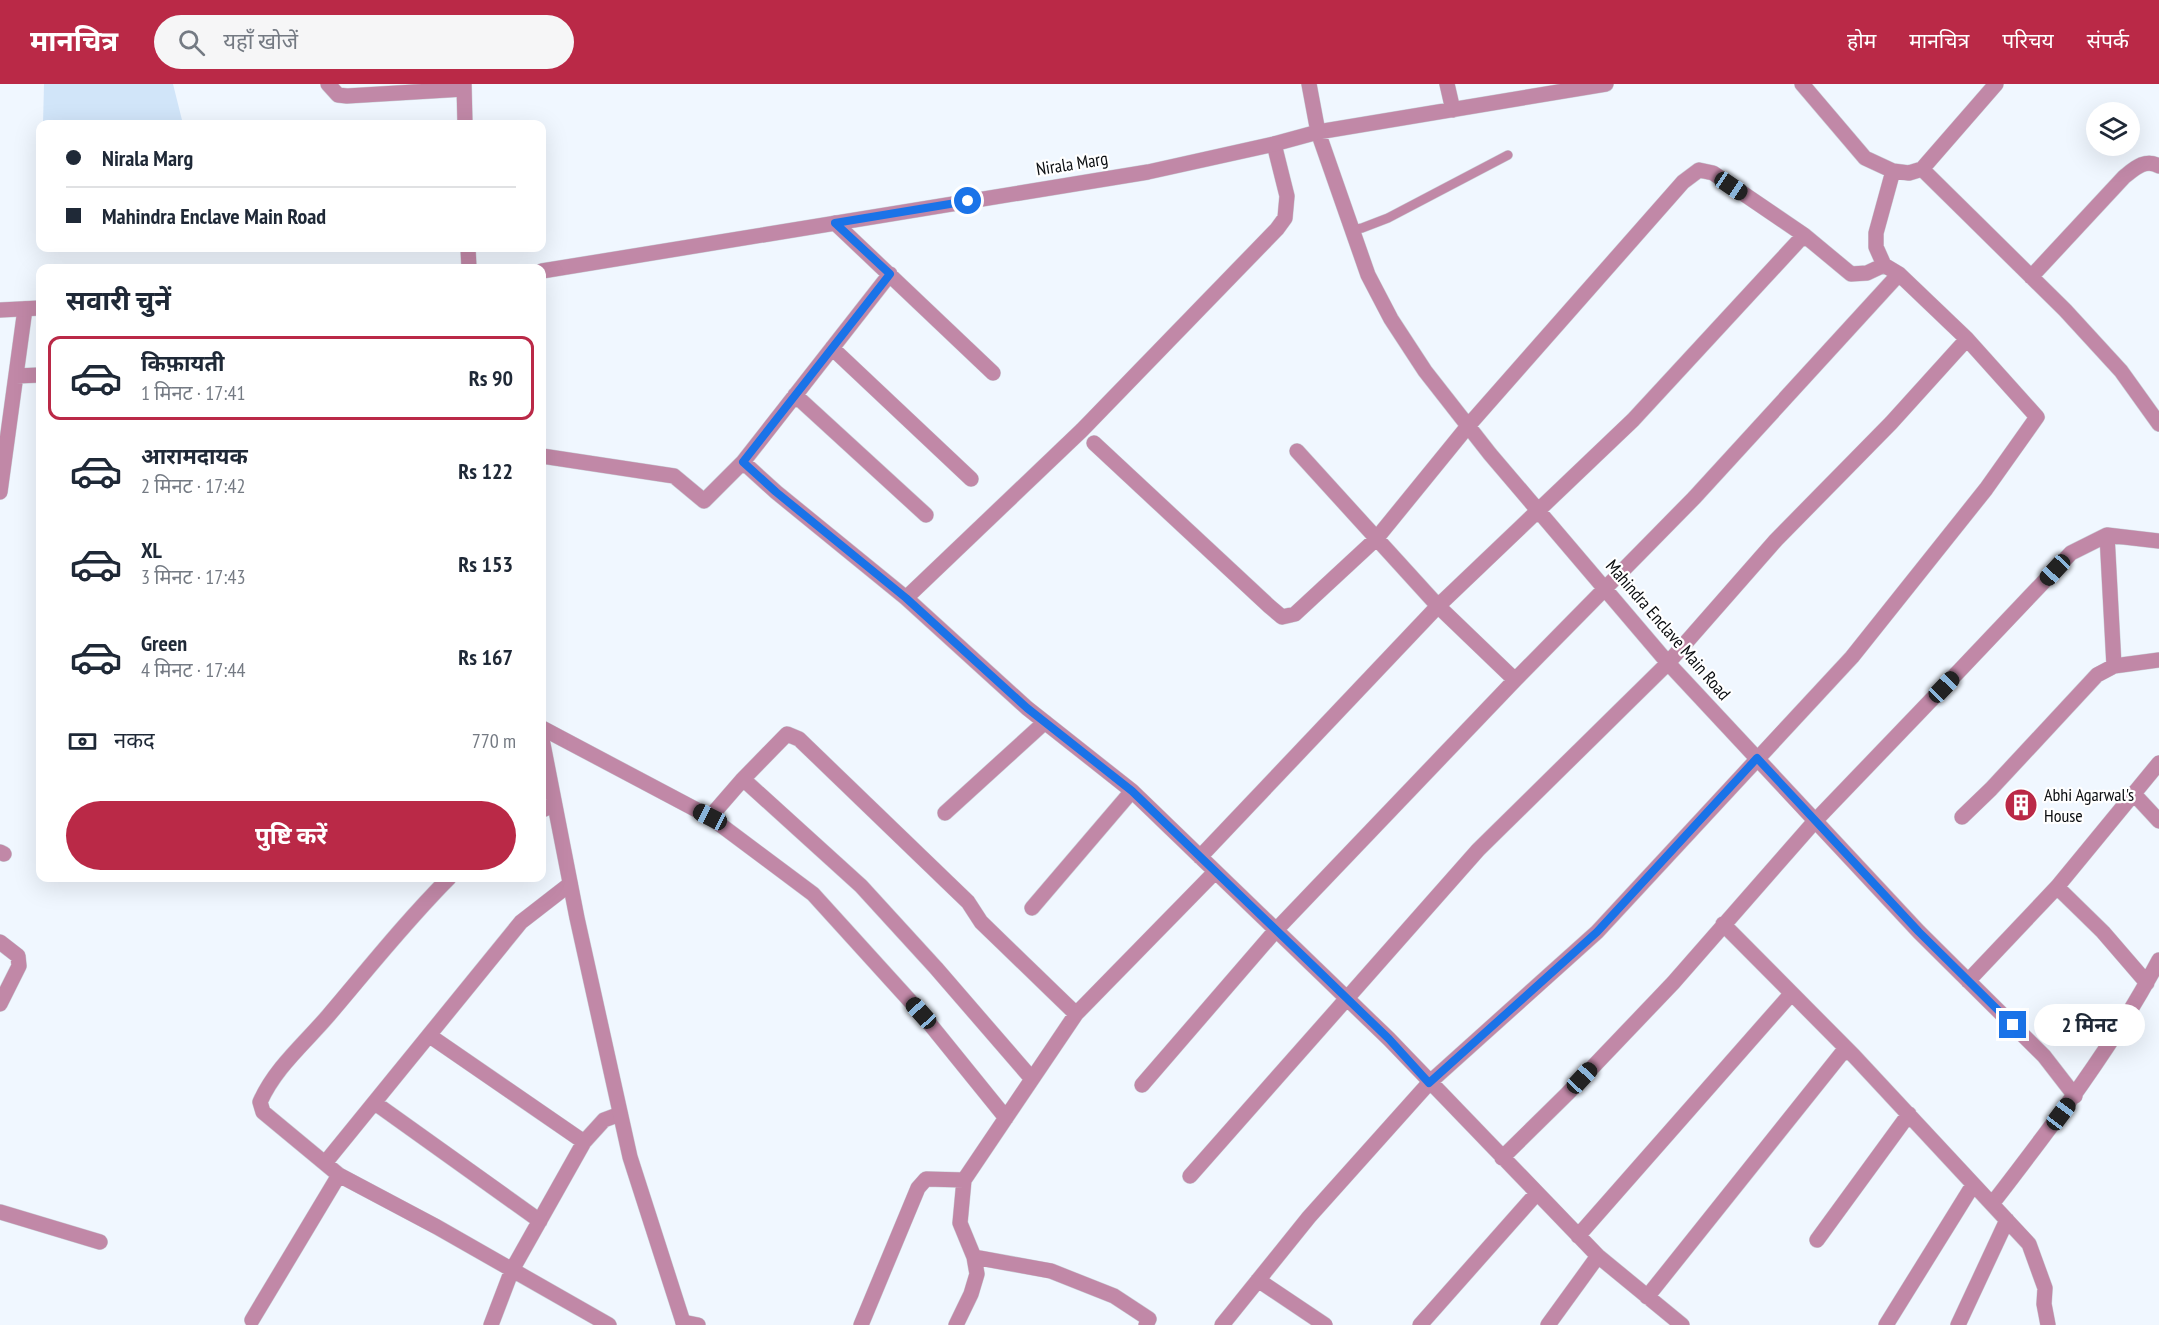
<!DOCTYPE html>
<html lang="hi">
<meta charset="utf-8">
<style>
body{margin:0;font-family:"PT Sans Narrow","Noto Sans Devanagari",sans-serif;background:#f6f6f7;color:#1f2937;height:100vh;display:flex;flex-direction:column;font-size:22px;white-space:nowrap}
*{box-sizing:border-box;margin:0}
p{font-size:20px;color:#747a83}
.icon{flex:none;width:33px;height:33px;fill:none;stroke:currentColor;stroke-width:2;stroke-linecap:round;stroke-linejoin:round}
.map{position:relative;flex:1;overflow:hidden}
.drawer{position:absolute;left:36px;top:180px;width:510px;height:618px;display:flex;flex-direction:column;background:#fff;border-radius:12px;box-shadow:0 6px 24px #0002}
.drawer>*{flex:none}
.top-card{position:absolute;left:36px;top:36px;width:510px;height:132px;border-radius:12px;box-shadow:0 6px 24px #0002;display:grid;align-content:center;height:132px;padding:0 30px;background:#fff}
.buttons{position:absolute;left:2086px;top:18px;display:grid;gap:12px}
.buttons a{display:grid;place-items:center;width:54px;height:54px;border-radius:50%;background:#fff;box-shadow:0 6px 24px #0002;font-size:30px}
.end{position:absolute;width:27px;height:27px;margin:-14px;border:8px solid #1a73e8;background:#fff;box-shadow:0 0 0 3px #fff}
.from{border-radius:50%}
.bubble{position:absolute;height:42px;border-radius:21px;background:#fff;box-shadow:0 6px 24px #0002;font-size:20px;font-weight:700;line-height:42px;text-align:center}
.car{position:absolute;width:18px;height:36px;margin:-18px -9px;border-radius:8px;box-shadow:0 0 4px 2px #0007;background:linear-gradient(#222 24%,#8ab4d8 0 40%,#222 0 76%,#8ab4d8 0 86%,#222 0)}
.top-card b{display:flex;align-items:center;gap:21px;height:57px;font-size:22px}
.top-card b+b{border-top:2px solid #e0e1e3}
.top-card i{width:15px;height:15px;background:#1f2937}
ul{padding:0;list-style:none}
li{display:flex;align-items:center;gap:18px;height:84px;margin:0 12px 9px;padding:0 18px;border:3px solid transparent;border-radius:12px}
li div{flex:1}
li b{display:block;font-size:22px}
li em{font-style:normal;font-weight:700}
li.selected{border-color:#ba2947}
li>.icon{width:54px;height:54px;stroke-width:1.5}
h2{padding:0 30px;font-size:27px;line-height:72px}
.pay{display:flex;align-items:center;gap:15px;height:66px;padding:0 30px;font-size:22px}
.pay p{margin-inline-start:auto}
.primary-button{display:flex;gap:12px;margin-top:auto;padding:12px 30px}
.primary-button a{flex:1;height:69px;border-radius:36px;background:#ba2947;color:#fff;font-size:24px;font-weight:700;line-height:69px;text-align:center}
header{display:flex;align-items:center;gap:36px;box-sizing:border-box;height:84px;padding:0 30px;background:#ba2947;color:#fff}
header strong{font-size:28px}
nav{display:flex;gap:33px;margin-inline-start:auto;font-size:21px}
.search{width:420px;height:54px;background:#f6f6f7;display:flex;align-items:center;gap:15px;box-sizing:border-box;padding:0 21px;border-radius:33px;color:#747a83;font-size:22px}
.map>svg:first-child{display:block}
</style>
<header>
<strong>मानचित्र</strong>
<div class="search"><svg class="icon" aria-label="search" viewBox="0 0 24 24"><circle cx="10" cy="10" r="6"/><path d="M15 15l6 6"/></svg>यहाँ खोजें</div>
<nav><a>होम</a><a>मानचित्र</a><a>परिचय</a><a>संपर्क</a></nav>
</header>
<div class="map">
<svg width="2159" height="1241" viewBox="0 0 2159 1241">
<rect width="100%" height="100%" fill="#f0f7ff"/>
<path fill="#d1e5f9" d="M44,0h129l10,40h-140z"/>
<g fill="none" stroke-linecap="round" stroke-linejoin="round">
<g stroke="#cbd2d9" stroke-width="10">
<path id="service" d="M1352,146l10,-2 26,-10 120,-63"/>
</g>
<g stroke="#cbd2d9" stroke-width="16">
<path id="minor" d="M328,0l10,11 9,1 117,-7
M464,0l1,40
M1447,0l6,26
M1606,0l-288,48 50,143 23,44 34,52 65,83 178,209 251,269 125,124 31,40
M1802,0l63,74 28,13 16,2 13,-4 143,141 56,61 38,53
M1922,85l74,-85
M835,139l158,150
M468,164l1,20
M2031,193l93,-100c10,-8 21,-19 35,-11
M832,264l139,131
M16,292l24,-1
M795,311l131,120
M1094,359l175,163 13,11 13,-3 81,-75 92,-113 215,-244 16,-12 14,3 91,62 47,39 16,-1 17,-8
M1297,367l141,155 77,74
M542,372l132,20 30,25 39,-39 33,30 130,106 121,110 105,83 257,248 209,217 84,69
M743,378l147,-188
M0,408l25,-183
M2107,451l7,131
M906,514l176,-168 195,-201 8,-11 2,-22 -13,-52
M542,644l168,89 103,77 108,119 85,105
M743,695l118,107 75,82 96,111
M2134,710l25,27
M542,726l12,-5
M945,729l100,-91
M710,733l33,-38 44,-45 12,5 169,163 13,20 95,92
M1962,733l29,-28 106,-114 17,-9 45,-6
M0,768l4,2
M1200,773l238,-251 195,-186 171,-185
M449,794c-43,43 -81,91 -121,138 -24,28 -53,52 -68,86l3,10 76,63 98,52 172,98
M2057,803l46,45 44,51
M1032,824l100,-117
M1723,840l131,132 175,188 16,44 -1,16 4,21
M0,858l18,14 1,10 -19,38
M1968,897l89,-94 102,-124
M430,952l154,106 -72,128 -21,55
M1142,1001l134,-155 239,-250 179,-182 205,-224
M375,1019l165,118
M584,1058l20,-22 16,-6
M1502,1074l65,-64 106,-111 142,-162 144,-150 112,-118 36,-18 52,6
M325,1079l196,-241 49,-38
M1190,1092l288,-326 190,-187 108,-123 115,-117 76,-84
M1992,1120c60,-78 121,-157 167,-244
M0,1128l100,30
M1578,1152l213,-242
M1817,1156l92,-126
M974,1173l77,14 63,25 35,23 -3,6
M1258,1196l67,45
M1647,1213l199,-249
M252,1236l87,-145
M683,1238l15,3
M861,1241l57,-137 8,-9 38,1
M956,1241l15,-31 6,-20 -3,-17 -14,-34 4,-43 112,-166 139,-142
M1222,1241l87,-108 120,-134 168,-151 255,-275 134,-168 51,-72 -70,-78 -68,-65 -15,-9 -8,-18v-14l17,-62
M1420,1241l117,-132
M1548,1241l50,-69
M1886,1241l87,-140
M1958,1241l49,-105"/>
</g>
<g stroke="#cbd2d9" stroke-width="16">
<path id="tertiary" d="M542,187l606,-99 126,-28 44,-12 -9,-48
M0,226l40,-2
M542,655l35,179 53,239 54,168"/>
</g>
<use href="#service" stroke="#c188a7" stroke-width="9"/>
<use href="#minor" stroke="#c188a7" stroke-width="15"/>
<use href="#tertiary" stroke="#c188a7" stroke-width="15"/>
</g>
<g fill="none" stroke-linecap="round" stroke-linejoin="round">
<path stroke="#1a73e8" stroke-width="8" d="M968,117l-133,22 55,51 -147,188 33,30 130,106 121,110 105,83 257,248 40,44 168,-151 160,-174 162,174 94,93"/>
</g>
<defs>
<g id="building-disc" transform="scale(1.725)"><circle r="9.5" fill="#ba2947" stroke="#fff"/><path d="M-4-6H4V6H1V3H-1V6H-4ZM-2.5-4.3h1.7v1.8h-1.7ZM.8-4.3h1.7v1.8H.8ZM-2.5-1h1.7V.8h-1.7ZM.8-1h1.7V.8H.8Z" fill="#fff"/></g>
</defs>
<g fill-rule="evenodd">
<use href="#building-disc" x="2021" y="721"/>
</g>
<g text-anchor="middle" stroke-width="4.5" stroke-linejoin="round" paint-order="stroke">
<g font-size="18" fill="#0a0d10" stroke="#fff">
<text transform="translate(1072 80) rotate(-9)" y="6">Nirala Marg</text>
<text transform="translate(1668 546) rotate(49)" y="6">Mahindra Enclave Main Road</text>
</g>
<g font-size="18" fill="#0a0d10" stroke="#fff" text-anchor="start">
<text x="2044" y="717">Abhi Agarwal's<tspan x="2044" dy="21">House</tspan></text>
</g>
</g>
</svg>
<div class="buttons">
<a><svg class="icon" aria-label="layers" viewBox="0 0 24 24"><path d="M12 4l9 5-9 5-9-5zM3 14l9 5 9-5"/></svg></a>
</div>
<i class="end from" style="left:968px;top:117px"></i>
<i class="end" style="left:2013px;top:941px"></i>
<div class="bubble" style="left:2034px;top:920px;width:111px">2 मिनट</div>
<i class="car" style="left:1731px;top:102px;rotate:124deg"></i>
<i class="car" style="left:2055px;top:486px;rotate:223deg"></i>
<i class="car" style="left:1944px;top:603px;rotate:44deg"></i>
<i class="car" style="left:710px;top:733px;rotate:297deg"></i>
<i class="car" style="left:921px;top:929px;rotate:318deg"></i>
<i class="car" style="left:1582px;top:994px;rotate:43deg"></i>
<i class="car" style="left:2061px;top:1030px;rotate:37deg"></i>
<div class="top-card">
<b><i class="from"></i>Nirala Marg</b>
<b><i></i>Mahindra Enclave Main Road</b>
</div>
<section class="drawer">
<h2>सवारी चुनें</h2>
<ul>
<li class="selected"><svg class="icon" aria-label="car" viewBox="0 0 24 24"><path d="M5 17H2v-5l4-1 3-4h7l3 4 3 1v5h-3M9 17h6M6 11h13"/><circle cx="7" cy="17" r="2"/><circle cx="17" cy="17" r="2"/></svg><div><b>किफ़ायती</b><p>1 मिनट · 17:41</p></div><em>Rs 90</em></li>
<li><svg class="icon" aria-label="car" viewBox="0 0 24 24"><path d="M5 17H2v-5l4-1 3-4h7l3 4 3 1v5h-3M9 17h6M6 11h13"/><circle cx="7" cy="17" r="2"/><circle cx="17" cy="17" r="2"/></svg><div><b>आरामदायक</b><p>2 मिनट · 17:42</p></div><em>Rs 122</em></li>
<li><svg class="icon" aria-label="car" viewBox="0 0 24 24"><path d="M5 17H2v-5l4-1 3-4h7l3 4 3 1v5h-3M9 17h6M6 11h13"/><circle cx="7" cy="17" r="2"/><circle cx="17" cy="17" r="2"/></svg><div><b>XL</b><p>3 मिनट · 17:43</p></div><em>Rs 153</em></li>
<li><svg class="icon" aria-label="car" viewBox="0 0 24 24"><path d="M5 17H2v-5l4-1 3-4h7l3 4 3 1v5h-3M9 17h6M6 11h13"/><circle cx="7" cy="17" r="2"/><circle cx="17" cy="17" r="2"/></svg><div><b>Green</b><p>4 मिनट · 17:44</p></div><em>Rs 167</em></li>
</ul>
<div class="pay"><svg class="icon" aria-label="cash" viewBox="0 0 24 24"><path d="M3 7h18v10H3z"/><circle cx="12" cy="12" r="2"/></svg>नकद<p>770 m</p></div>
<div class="primary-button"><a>पुष्टि करें</a></div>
</section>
</div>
